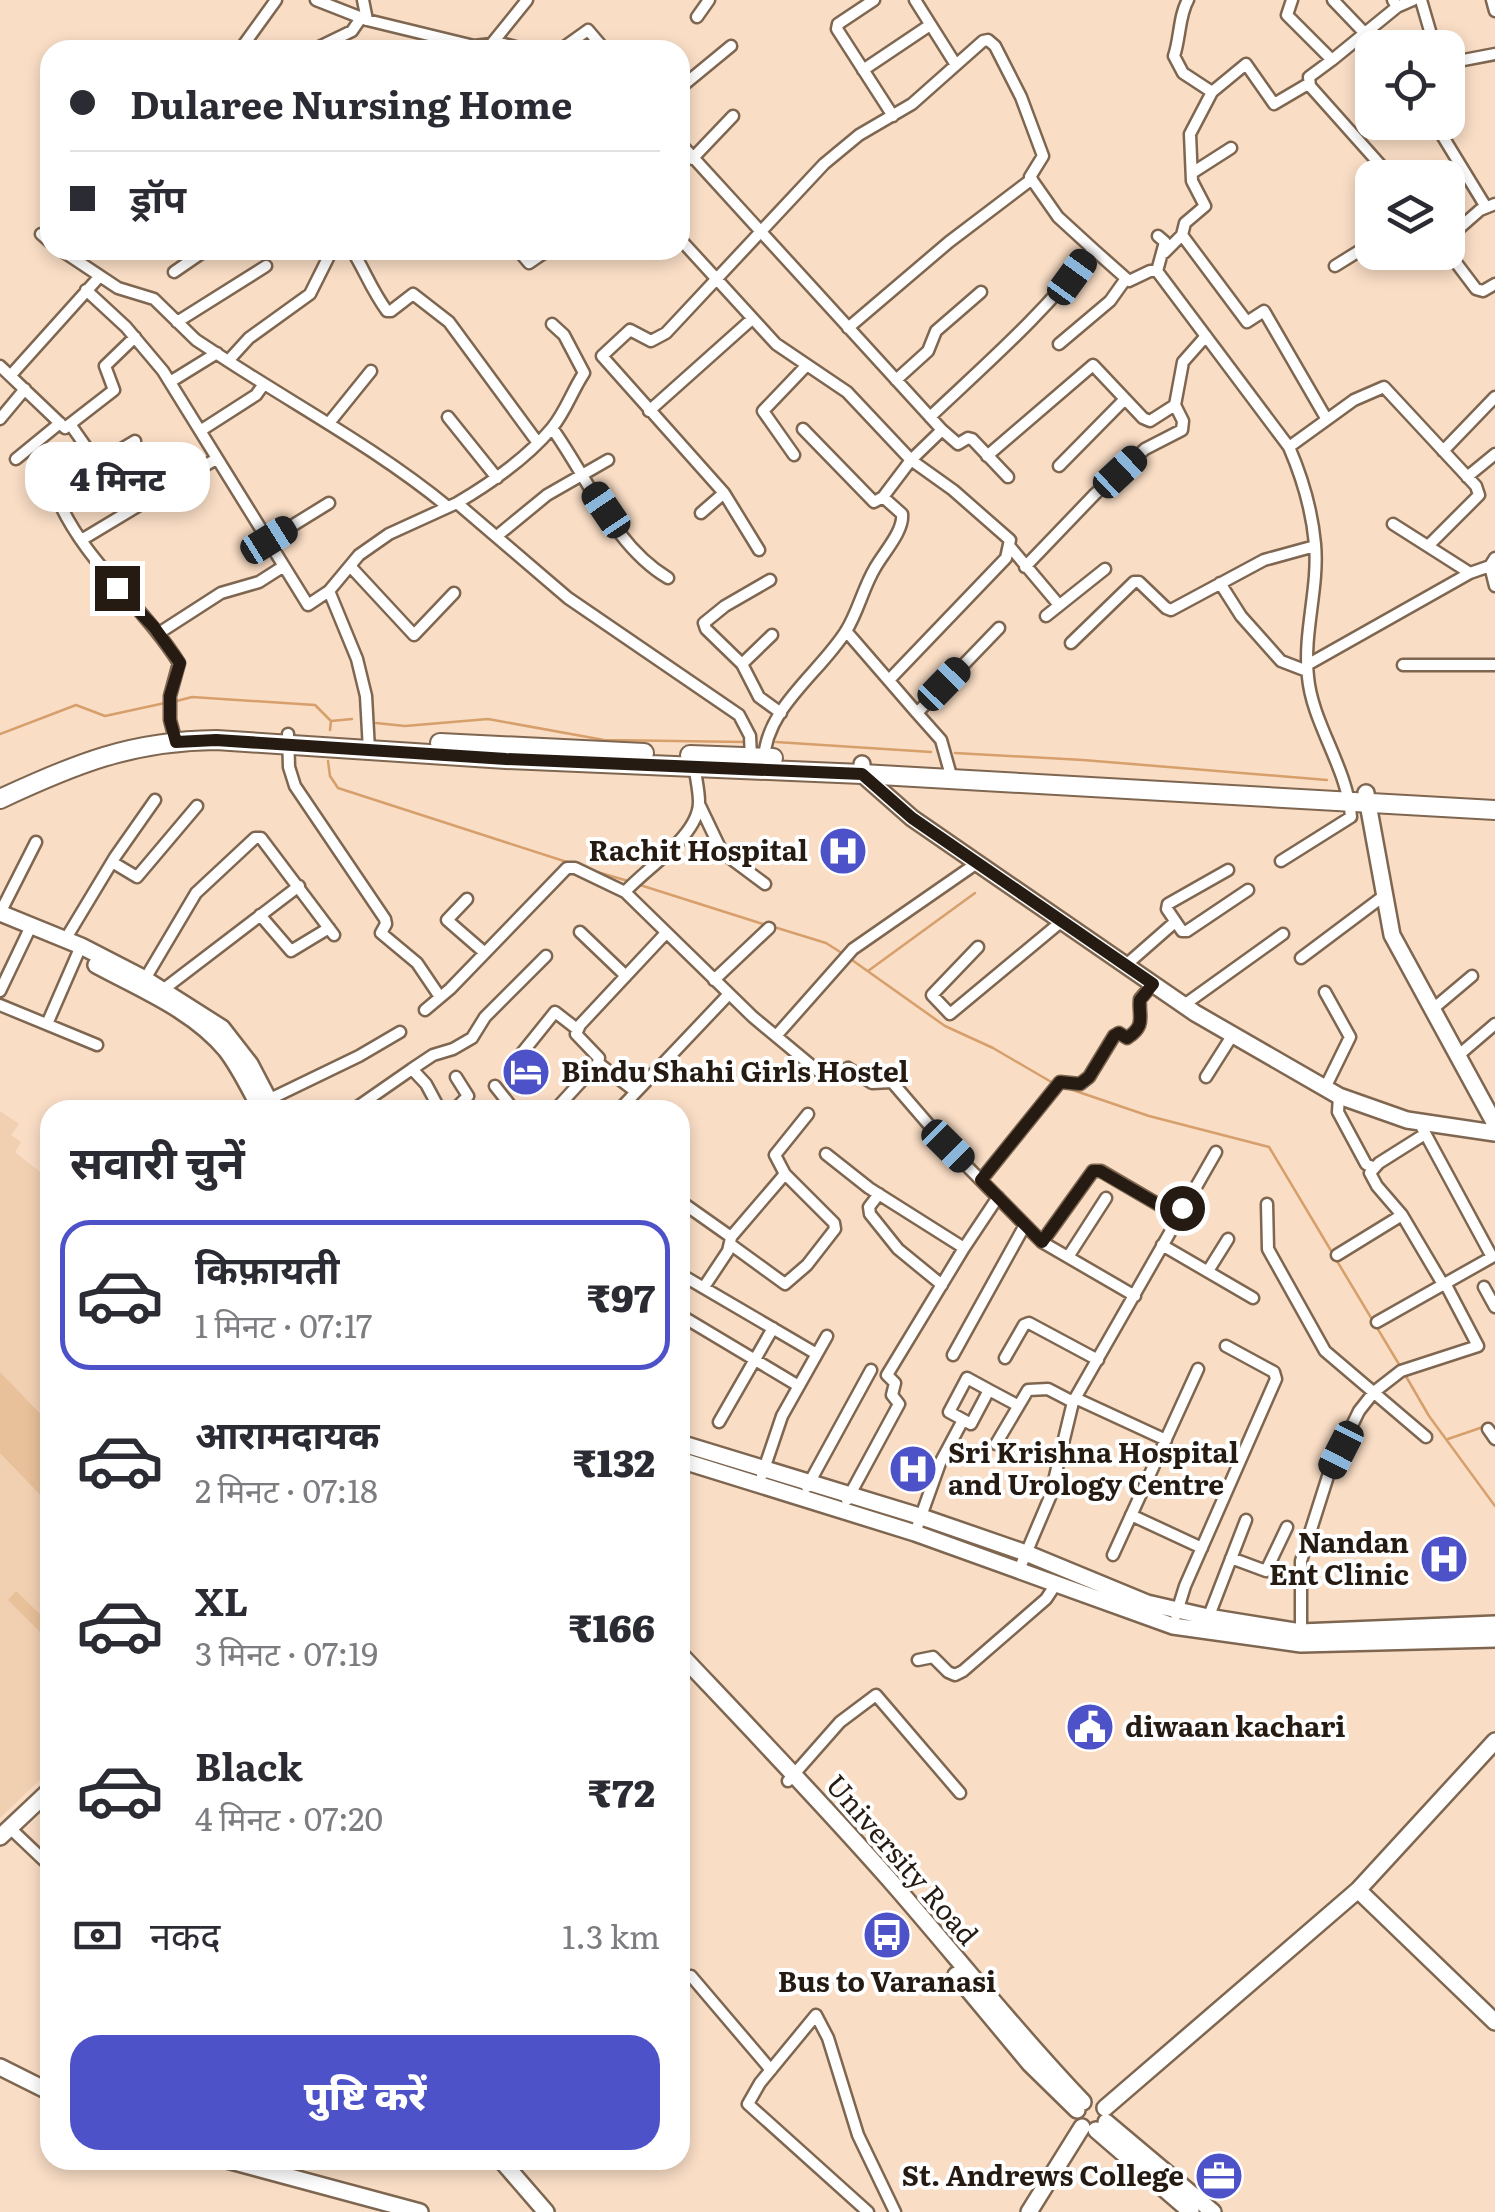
<!DOCTYPE html>
<html lang="hi">
<meta charset="utf-8">
<style>
body{margin:0;font-family:Literata,"Noto Sans Devanagari",serif;background:#f2f2f3;color:#2b2b33;height:100vh;display:flex;flex-direction:column;font-size:38px;white-space:nowrap}
*{box-sizing:border-box;margin:0}
p{font-size:32px;color:#7c7c81}
.icon{flex:none;width:55px;height:55px;fill:none;stroke:currentColor;stroke-width:2;stroke-linecap:round;stroke-linejoin:round}
.map{position:relative;flex:1;overflow:hidden}
.side{position:absolute;left:40px;top:1100px;width:650px;height:1070px;display:flex;flex-direction:column;background:#fff;border-radius:30px;box-shadow:0 5px 15px #0003}
.side>*{flex:none}
.top-card{position:absolute;left:40px;top:40px;width:650px;height:220px;border-radius:30px;box-shadow:0 5px 15px #0003;display:grid;align-content:center;height:220px;padding:0 30px;background:#fff}
.tools{position:absolute;left:1355px;top:30px;display:grid;gap:20px}
.tools a{display:grid;place-items:center;width:110px;height:110px;border-radius:20px;background:#fff;box-shadow:0 5px 15px #0003;font-size:50px}
.end{position:absolute;width:45px;height:45px;margin:-22px;border:12px solid #251b12;background:#fff;box-shadow:0 0 0 5px #fff}
.from{border-radius:50%}
.bubble{position:absolute;height:70px;border-radius:30px;background:#fff;box-shadow:0 5px 15px #0003;font-size:32px;font-weight:800;line-height:70px;text-align:center}
.car{position:absolute;width:30px;height:60px;margin:-30px -15px;border-radius:12px;box-shadow:0 0 8px 2px #0007;background:linear-gradient(#222 24%,#8ab4d8 0 40%,#222 0 76%,#8ab4d8 0 86%,#222 0)}
.top-card b{display:flex;align-items:center;gap:35px;height:95px;font-size:38px}
.top-card b+b{border-top:2px solid #e1e1e2}
.top-card i{width:25px;height:25px;background:#2b2b33}
ul{padding:0;list-style:none}
li{display:flex;align-items:center;gap:30px;height:150px;margin:0 20px 15px;padding:0 10px;border:5px solid transparent;border-radius:30px}
li div{flex:1}
li b{display:block;font-size:38px}
li em{font-style:normal;font-weight:800}
li.active{border-color:#4d52c8}
li>.icon{width:90px;height:90px;stroke-width:1.5}
h2{padding:0 30px;font-size:45px;line-height:120px}
.pay{display:flex;align-items:center;gap:25px;height:110px;padding:0 30px;font-size:38px}
.pay p{margin-inline-start:auto}
.button{display:flex;gap:20px;margin-top:auto;padding:20px 30px}
.button a{flex:1;height:115px;border-radius:30px;background:#4d52c8;color:#fff;font-size:40px;font-weight:800;line-height:115px;text-align:center}
.map>svg:first-child{display:block}
</style>
<div class="map">
<svg width="1495" height="2212" viewBox="0 0 1495 2212">
<rect width="100%" height="100%" fill="#f9ddc5"/>
<path fill="#f1d0b2" d="M0,1111l19,13 -8,11 10,7 -6,10 35,28v590l-50,48z"/>
<path fill="#e8c09a" d="M0,1372l50,52v81l-50,-52z
M16,1591l34,33v18l-42,-42z"/>
<g fill="none" stroke-linecap="round" stroke-linejoin="round">
<path stroke="#d69f6b" stroke-width="2.5" d="M173,702l19,-5 123,8 16,16 -1,9
M331,721l21,-2
M376,723l29,3 83,-7 116,21 142,2
M0,734l76,-29 29,11 60,-13
M776,742l155,10
M955,753l128,7 244,20
M328,761l2,15 8,12 232,75
M587,869l41,12
M640,885l126,40
M774,927l52,16 19,12
M852,960l93,66 48,22 60,35
M868,971l107,-78
M1061,1086l88,30 120,31 64,107
M1337,1261l63,105
M1404,1373l25,43 66,90
M1448,1439l35,-12"/>
<g stroke="#7e6650" stroke-width="15">
<path id="street" d="M316,0l51,20 107,26 26,-3 27,7
M363,0l4,20
M874,0l-36,24 -1,5 56,87
M915,0l41,65
M1292,0l-5,15 45,45 65,-53
M1333,0l46,48
M1393,0l4,7 16,-7
M1421,0l14,48
M1492,0l3,11
M697,17l12,-17
M490,46l37,-46
M240,50l36,-50
M313,50l39,-19 9,-13
M560,50l28,-20 17,20
M1332,60l-23,17 1,9 82,92
M1448,63l47,-9
M863,70l67,-45
M680,88l51,-42
M1212,92l34,-28 28,40 34,-20
M1434,122l52,85
M680,143l262,287 16,14 10,-6 4,1 36,38
M692,159l41,-43
M1192,173l39,-25
M41,234l9,8
M1182,235l65,87 17,-11 62,107
M1158,236l7,6 -8,29 132,176c13,30 23,64 26,97 4,44 -12,88 -7,133 4,46 40,92 43,140l-70,44
M1448,238l32,-28 15,-6
M680,239l96,105 71,48 64,68 42,30 57,50 -4,18 -116,121
M61,250l57,38 36,11 42,41 32,21
M332,250l-22,44 -61,44 -21,23c74,48 152,90 220,146
M352,250c13,21 20,41 35,61h4l22,-17 36,28 89,121
M518,250l11,13 19,-13
M1448,252l28,37 7,2 12,-7
M1164,253l18,-18 3,-12 20,-17 -13,-25 -2,-47 22,-42 -29,-19 -9,-17c6,-17 5,-41 14,-56
M1335,266l37,-23
M174,272l32,-22
M86,290l40,37 37,44 145,234 21,-14
M177,322l89,-56
M848,328l101,-86 83,-63
M1059,344l51,-43 15,-21
M0,366l65,62 49,-38 -9,-24 30,-29
M11,375l89,-99
M896,380l32,-29 8,-20 45,-39
M170,382l47,-29
M649,411l103,-92
M448,417l49,61
M930,417c57,-54 116,-105 163,-168l36,32 21,-10h7
M0,419l25,-30
M329,423l42,-52
M70,424l28,40
M552,428c36,50 62,118 116,150
M803,429l71,73 9,-5
M200,431l56,-36 8,-11
M135,441l-75,45 -4,9c27,66 86,109 123,168l-9,33v24l6,22
M1289,447l65,-47 30,-13 92,99 3,9 -51,51
M1443,451l52,-54
M794,455l-31,-44 43,-45
M987,456l106,-91 50,53 7,3 25,-16 8,-43 23,-26
M16,459l44,-36
M1059,466l66,-67
M1467,477l28,-23
M724,493l35,57
M457,503c34,-20 69,-44 95,-75 14,-17 20,-37 32,-55l-20,-38 -12,-11
M701,513l23,-20 -122,-137 28,-26 21,11 15,-8 158,-169 35,-29 53,-31 71,-63 5,-1 7,6 26,51 22,59 -13,21 28,40 35,32
M1393,524l77,49
M497,536l50,-41 61,-35
M83,539l133,-80
M269,540l60,-37
M1011,548l48,57
M1495,558l-5,8 5,20
M350,566l64,69 40,-42
M1025,567l70,-73 50,-45 37,-19 1,-9 -8,-16
M770,580l-45,26 -21,17 2,6 36,35 17,33 22,16
M1220,583l21,33 40,45 26,10
M1046,616l59,-47
M846,631l71,82
M159,633l62,-40 38,-11 25,-16
M1071,643l63,-61h5l27,26 5,2 93,-50 51,-14
M742,664l30,-29
M1307,665l163,-92 20,-7
M1403,665h92
M288,734l1,33 6,19 90,133 1,5 -5,9 36,30 23,34
M369,750l-3,-54 -9,-37 -28,-68 30,-36 30,-21 68,-31 111,95 171,117 11,21 1,22
M764,761c1,-53 56,-88 82,-130 12,-19 17,-43 29,-63 9,-16 29,-37 27,-54l-19,-17 28,-37 31,-30
M694,762c1,13 5,27 5,40 0,34 -53,66 -74,90l128,125 65,54 17,7 13,-10 24,15 20,-1 56,65 94,95 93,54
M952,779l-11,-39 -24,-27 82,-85
M700,806l22,46 43,32
M112,862l25,15 60,-71
M1228,870l-60,34 -1,5 15,22h5l61,-41
M467,899l-20,21 38,33
M0,913l36,-71
M260,915l31,36 38,-23
M580,932l46,44
M65,940l50,-83 40,-57
M978,947l-46,48 18,19 112,-93
M1301,958l84,-63
M1126,965l49,-43
M145,979l51,-86 59,-55h6l73,97
M714,980l55,-52
M164,989l135,-103
M0,991l32,-67
M1325,992l25,45 -25,51
M0,1005l97,40
M1184,1005l99,-71
M1434,1008l38,-32
M425,1010l25,-21 117,-121h8l50,24
M47,1024l34,-78
M776,1036l77,-87 124,-86
M1460,1054l35,-30
M518,1058l37,-46 22,17
M412,1069l21,-14 20,-6 19,-11 13,-21 61,-61
M1206,1077l26,-41
M495,1086l19,24
M635,1091l-37,-28 1,-5 -23,-24 4,-9 86,-92
M1339,1096l-1,16 28,52 8,4
M268,1100l91,-44 41,-24
M353,1110l59,-41 14,15 14,26
M454,1110l14,-14 -12,-19
M555,1110l43,-47
M619,1110l110,-116
M1425,1134l-46,29 -9,10 7,13 25,29 42,71
M826,1154l43,34 95,60
M981,1180l79,-98 20,2 9,-7 25,-41 5,-3 8,5c20,-13 11,-22 13,-39l13,-15
M879,1194l-10,13 1,7 28,35 44,36
M680,1201l51,36 54,-63
M1267,1204l1,45 57,102 101,86
M1042,1242l51,-71h8l77,45
M730,1244l55,40 22,-19 28,-36 -1,-6 -49,-49 -10,-19 33,-41
M1162,1245l91,53
M1337,1255l65,-40
M1068,1257l38,-59
M1208,1271l20,-32
M680,1274l135,79
M704,1287l24,-36 3,-13
M1484,1287l11,20
M680,1315l117,70
M1377,1322l115,-65 -73,-135
M953,1355l72,-130
M1005,1358l19,-33 5,-2 69,37
M967,1378l22,12 -18,34 -22,-12z
M989,1390l28,15
M1075,1398l91,42
M719,1422l54,-94
M1488,1429l7,10
M996,1444l32,-54 20,-1 25,13
M762,1475l20,-59 45,-80
M807,1487l64,-117
M847,1500l52,-96 -7,-9 3,-12 -8,-8 77,-127 34,-51
M1131,1515l71,33
M915,1533l25,-70 23,-43
M1113,1555l85,-186
M1231,1558l35,13 21,-44
M1019,1570l31,-73 23,-95 143,-250
M1176,1615l9,-29 91,-207 -2,-7 -48,-26
M1207,1621l39,-101
M1301,1638v-77l28,-88 30,-62 15,-19 27,-21 77,-25 -32,-61
M918,1660l15,-3 15,15 7,3 8,-4 83,-72 10,-15
M788,1781l52,-59 36,-27 84,98
M10,1828l40,38
M691,1976l80,94
M868,2212l-120,-108 12,-21 56,-68 12,23 30,97 37,77"/>
</g>
<g stroke="#7e6650" stroke-width="20">
<path id="secondary" d="M862,764v10l50,44 283,195 144,83 68,24 88,13
M1366,793l26,142 103,189
M0,913l81,33 64,33 77,49 28,36 24,46
M96,965c44,24 97,45 130,85 14,18 24,40 35,60
M680,1443l239,73 107,37 121,50 61,14 93,15 194,-8
M680,1460l235,73 258,93 128,18 194,-5
M680,1654c70,74 140,147 208,224 65,74 126,152 195,224
M0,1837l50,-47
M1358,1890l137,132
M956,1975l74,89 47,46
M0,2067l50,25
M1105,2108l253,-218 137,-149
M1106,2122l107,90
M1096,2130l95,82
M227,2160l193,52
M501,2160l45,52
M1029,2212l53,-85"/>
</g>
<g stroke="#7e6650" stroke-width="22">
<path id="primary" d="M440,743l204,10
M690,755l83,3
M0,799c75,-35 131,-58 216,-59l290,19 356,15 633,36"/>
</g>
<use href="#street" stroke="#fff" stroke-width="10"/>
<use href="#secondary" stroke="#fff" stroke-width="15"/>
<use href="#primary" stroke="#fff" stroke-width="18"/>
</g>
<g fill="none" stroke-linecap="round" stroke-linejoin="round">
<path stroke="#251b12" stroke-width="12" d="M117,588l37,39 26,36 -10,33v24l6,22 40,-2 290,19 356,15 50,44 241,166 -13,16c-2,16 7,25 -13,38l-8,-5 -5,3 -25,41 -9,7 -20,-2 -79,98 61,62 51,-71h7l78,45 4,-8"/>
</g>
<defs>
<g id="hospital-disc" transform="scale(2.5)"><circle r="9.5" fill="#4d52c8" stroke="#fff"/><path d="M-5-5h3v3.5h4V-5h3V5h-3V1.5h-4V5h-3Z" fill="#fff"/></g>
<g id="hotel-disc" transform="scale(2.5)"><circle r="9.5" fill="#4d52c8" stroke="#fff"/><path d="M-6-4.5h1.5V1H6V5H4.5V3h-9V5H-6ZM-4 0a1.8 1.8 0 1 1 3.6 0ZM.5 0V-2.5h3Q6-2.5 6 0Z" fill="#fff"/></g>
<g id="civic-disc" transform="scale(2.5)"><circle r="9.5" fill="#4d52c8" stroke="#fff"/><path d="M-.6-6.5H3V-4.5H.6V-3L4-1V1h2V6H-6V1h2V-1L-.6-3ZM-1.2 2.5V6h2.4V2.5Z" fill="#fff"/></g>
<g id="bus-disc" transform="scale(2.5)"><circle r="9.5" fill="#4d52c8" stroke="#fff"/><path d="M-5-6H5V4H4V6H2V4H-2V6H-4V4H-5ZM-3.5-4V0h7V-4ZM-3.5 1.2v1.5H-2V1.2ZM2 1.2v1.5H3.5V1.2Z" fill="#fff"/></g>
<g id="office-disc" transform="scale(2.5)"><circle r="9.5" fill="#4d52c8" stroke="#fff"/><path d="M-6-3h4V-5.5h4V-3h4V5H-6ZM-1-4.5V-3h2v-1.5ZM-6 0V1H6V0Z" fill="#fff"/></g>
</defs>
<g fill-rule="evenodd">
<use href="#hospital-disc" x="843" y="851"/>
<use href="#hotel-disc" x="526" y="1072"/>
<use href="#hospital-disc" x="913" y="1469"/>
<use href="#hospital-disc" x="1444" y="1559"/>
<use href="#civic-disc" x="1090" y="1727"/>
<use href="#bus-disc" x="887" y="1935"/>
<use href="#office-disc" x="1219" y="2176"/>
</g>
<g text-anchor="middle" stroke-width="8" stroke-linejoin="round" paint-order="stroke">
<g font-size="28" font-weight="bold" fill="#251b12" stroke="#fff" text-anchor="end">
<text x="808" y="861">Rachit Hospital</text>
<text x="561" y="1082" text-anchor="start">Bindu Shahi Girls Hostel</text>
<text x="948" y="1463" text-anchor="start">Sri Krishna Hospital<tspan x="948" dy="32">and Urology Centre</tspan></text>
<text x="1409" y="1553">Nandan<tspan x="1409" dy="32">Ent Clinic</tspan></text>
<text x="1125" y="1737" text-anchor="start">diwaan kachari</text>
<text x="887" y="1992" text-anchor="middle">Bus to Varanasi</text>
<text x="1184" y="2186">St. Andrews College</text>
</g>
<g font-size="28" fill="#251b12" stroke="#fff">
<text transform="translate(902 1860) rotate(49)" y="10">University Road</text>
</g>
</g>
</svg>
<div class="tools">
<a><svg class="icon" aria-label="locate" viewBox="0 0 24 24"><circle cx="12" cy="12" r="6"/><path d="M12 2v4M12 18v4M2 12h4M18 12h4"/></svg></a>
<a><svg class="icon" aria-label="layers" viewBox="0 0 24 24"><path d="M12 4l9 5-9 5-9-5zM3 14l9 5 9-5"/></svg></a>
</div>
<i class="end from" style="left:1182px;top:1208px"></i>
<i class="end" style="left:117px;top:588px"></i>
<div class="bubble" style="left:25px;top:442px;width:185px">4 मिनट</div>
<i class="car" style="left:1072px;top:277px;rotate:36deg"></i>
<i class="car" style="left:1120px;top:472px;rotate:47deg"></i>
<i class="car" style="left:606px;top:510px;rotate:326deg"></i>
<i class="car" style="left:269px;top:540px;rotate:58deg"></i>
<i class="car" style="left:944px;top:684px;rotate:44deg"></i>
<i class="car" style="left:948px;top:1146px;rotate:135deg"></i>
<i class="car" style="left:1341px;top:1450px;rotate:207deg"></i>
<div class="top-card">
<b><i class="from"></i>Dularee Nursing Home</b>
<b><i></i>ड्रॉप</b>
</div>
<section class="side">
<h2>सवारी चुनें</h2>
<ul>
<li class="active"><svg class="icon" aria-label="car" viewBox="0 0 24 24"><path d="M5 17H2v-5l4-1 3-4h7l3 4 3 1v5h-3M9 17h6M6 11h13"/><circle cx="7" cy="17" r="2"/><circle cx="17" cy="17" r="2"/></svg><div><b>किफ़ायती</b><p>1 मिनट · 07:17</p></div><em>₹97</em></li>
<li><svg class="icon" aria-label="car" viewBox="0 0 24 24"><path d="M5 17H2v-5l4-1 3-4h7l3 4 3 1v5h-3M9 17h6M6 11h13"/><circle cx="7" cy="17" r="2"/><circle cx="17" cy="17" r="2"/></svg><div><b>आरामदायक</b><p>2 मिनट · 07:18</p></div><em>₹132</em></li>
<li><svg class="icon" aria-label="car" viewBox="0 0 24 24"><path d="M5 17H2v-5l4-1 3-4h7l3 4 3 1v5h-3M9 17h6M6 11h13"/><circle cx="7" cy="17" r="2"/><circle cx="17" cy="17" r="2"/></svg><div><b>XL</b><p>3 मिनट · 07:19</p></div><em>₹166</em></li>
<li><svg class="icon" aria-label="car" viewBox="0 0 24 24"><path d="M5 17H2v-5l4-1 3-4h7l3 4 3 1v5h-3M9 17h6M6 11h13"/><circle cx="7" cy="17" r="2"/><circle cx="17" cy="17" r="2"/></svg><div><b>Black</b><p>4 मिनट · 07:20</p></div><em>₹72</em></li>
</ul>
<div class="pay"><svg class="icon" aria-label="cash" viewBox="0 0 24 24"><path d="M3 7h18v10H3z"/><circle cx="12" cy="12" r="2"/></svg>नकद<p>1.3 km</p></div>
<div class="button"><a>पुष्टि करें</a></div>
</section>
</div>
